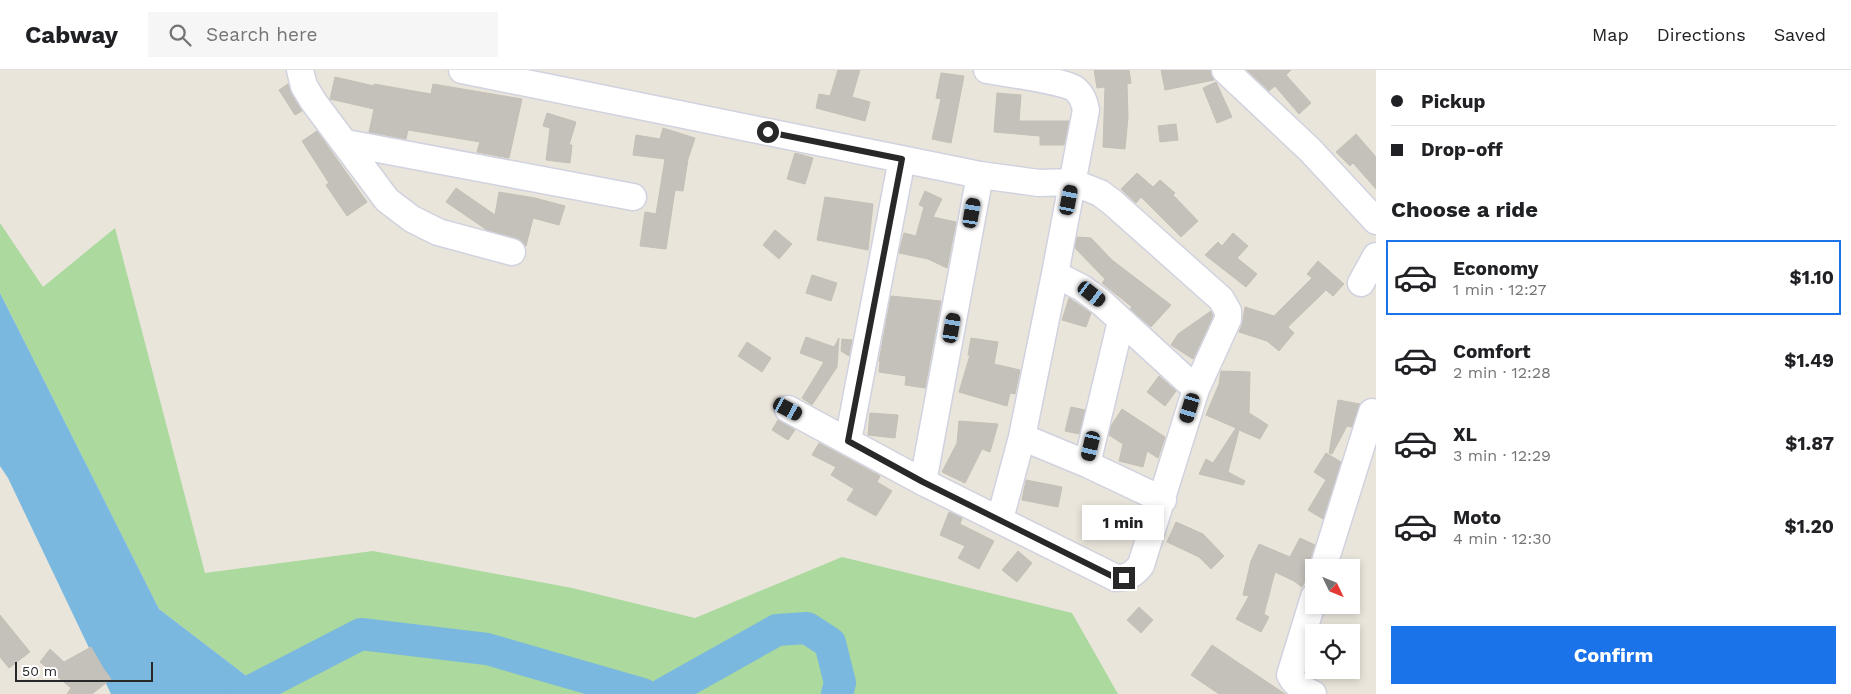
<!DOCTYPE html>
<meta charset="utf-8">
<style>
body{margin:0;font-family:"Work Sans",sans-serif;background:#f6f6f6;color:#202124;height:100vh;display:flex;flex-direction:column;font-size:19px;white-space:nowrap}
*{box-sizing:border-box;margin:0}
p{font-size:16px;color:#757577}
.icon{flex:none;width:28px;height:28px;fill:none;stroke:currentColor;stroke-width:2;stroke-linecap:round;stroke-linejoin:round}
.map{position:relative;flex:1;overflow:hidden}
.side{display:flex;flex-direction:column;background:#fff;width:475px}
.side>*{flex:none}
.hud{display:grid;align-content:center;height:110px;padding:0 15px;background:#fff}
.needle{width:32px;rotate:133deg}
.tools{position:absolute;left:1305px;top:489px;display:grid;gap:10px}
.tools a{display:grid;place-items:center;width:55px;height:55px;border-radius:0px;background:#fff;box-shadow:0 2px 8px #0003;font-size:25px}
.scale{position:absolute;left:15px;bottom:12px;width:138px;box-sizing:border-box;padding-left:5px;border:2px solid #282828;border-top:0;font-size:14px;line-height:18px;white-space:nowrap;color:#282828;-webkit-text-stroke:4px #fff;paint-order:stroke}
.end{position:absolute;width:22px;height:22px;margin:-11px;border:6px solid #282828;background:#fff;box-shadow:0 0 0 2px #fff}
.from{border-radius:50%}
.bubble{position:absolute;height:35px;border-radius:0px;background:#fff;box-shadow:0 2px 8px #0003;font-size:16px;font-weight:700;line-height:35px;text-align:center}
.car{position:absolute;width:15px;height:30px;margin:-15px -8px;border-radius:6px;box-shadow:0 0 4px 1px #0007;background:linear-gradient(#222 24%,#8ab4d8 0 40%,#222 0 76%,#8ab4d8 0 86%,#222 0)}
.hud b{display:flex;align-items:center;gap:18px;height:48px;font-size:19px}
.hud b+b{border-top:1px solid #e0e0e0}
.hud i{width:12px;height:12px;background:#202124}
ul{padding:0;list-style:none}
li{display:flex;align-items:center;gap:15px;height:75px;margin:0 10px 8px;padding:0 5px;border:2px solid transparent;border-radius:0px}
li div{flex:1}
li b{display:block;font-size:19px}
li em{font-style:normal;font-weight:700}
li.selected{border-color:#1a73e8}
li>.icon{width:45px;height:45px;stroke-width:1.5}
h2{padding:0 15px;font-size:22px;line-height:60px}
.button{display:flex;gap:10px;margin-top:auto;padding:10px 15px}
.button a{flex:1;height:58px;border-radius:0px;background:#1a73e8;color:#fff;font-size:20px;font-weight:700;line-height:58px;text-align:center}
header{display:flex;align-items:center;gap:30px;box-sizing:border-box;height:70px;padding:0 25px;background:#fff;border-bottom:1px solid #e0e0e0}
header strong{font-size:24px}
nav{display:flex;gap:28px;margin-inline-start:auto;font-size:18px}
.search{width:350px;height:45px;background:#f6f6f6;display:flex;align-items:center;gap:12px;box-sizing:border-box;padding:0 18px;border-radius:0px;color:#757577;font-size:19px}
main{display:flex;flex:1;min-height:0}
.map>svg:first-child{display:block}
</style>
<header>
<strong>Cabway</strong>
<div class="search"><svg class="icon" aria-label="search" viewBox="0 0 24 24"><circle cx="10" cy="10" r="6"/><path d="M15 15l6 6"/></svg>Search here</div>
<nav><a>Map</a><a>Directions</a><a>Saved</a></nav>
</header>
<main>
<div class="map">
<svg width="1376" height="624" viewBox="0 0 1376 624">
<rect width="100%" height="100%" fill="#e9e5db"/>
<path fill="#abd99e" d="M0,153l43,64 72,-59 90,345 168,-22 199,37 123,30 147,-61 230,56 46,81h-848l-111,-85 -159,-316z"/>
<path fill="#7ab8df" d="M0,223l159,316 111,85h-159l-103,-216 -8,-12z"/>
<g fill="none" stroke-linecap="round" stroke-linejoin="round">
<path stroke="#7ab8df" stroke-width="32" d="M245,624l116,-60 126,15 156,45
M663,624l114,-64 30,-2 23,15 10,40 -3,11"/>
</g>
<path fill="#c4c1bb" stroke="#c4c0b6" d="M838,0h22l-8,27 18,5 -5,19 -49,-13 3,-14 11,2z
M1094,0h35l2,13 -4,1 1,33 -3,32 -22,-2 2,-60 -8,1z
M1161,0h49l4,10 -49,10z
M1247,0h44l-5,5 25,28 -12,11 -24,-28 -6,5z
M941,3l23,3 -13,67 -19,-4 9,-40 -5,-1z
M335,7l39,9v-2l57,10 2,-10 89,15 -13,59 -32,-6 3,-10 -72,-12 -2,9 -37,-7 5,-23 -44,-10z
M1216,12l16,35 -15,6 -14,-35z
M288,14l3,9 11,18 -7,4 -16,-25z
M997,23l24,2 -2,26h50l-5,24h-24v-9l-46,-4z
M547,43l29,9 -7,23h3l-2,18 -24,-3 4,-32 -7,-2z
M1176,54l2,16 -18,2 -2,-16z
M663,58l32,10 -7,21 -5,32 -8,-1 -9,59 -26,-3 5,-34 11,2 9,-55 -32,-4 3,-20 24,4z
M317,61l50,71 -20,14 -21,-31 3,-2 -27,-42z
M1356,64l20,23v32l-23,-26 -3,3 -14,-14z
M795,83l18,5 -8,26 -18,-5z
M1137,103l16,14 7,-7 15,13 -2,2 25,26 -17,16 -40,-40 -5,6 -15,-14z
M456,118l39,27 4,-23 36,6 30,8 -6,19 -26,-7 -7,28 -10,-8 -29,-8 -41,-28z
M925,121l17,8 -9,18 23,5 -9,46 -19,-9 -29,-6 5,-20 12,3 8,-29 -5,-2z
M825,127l48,7 -5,46 -51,-10z
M775,160l17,14 -13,15 -16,-14z
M1233,163l15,13 -11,12 20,16 -11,13 -41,-32 13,-13 4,4z
M1077,167l14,1 21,22 59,45 -20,22 -21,-18 2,-2 -30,-24 3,-4 -30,-31z
M1318,191l26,23 -11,12 -7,-6 -38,37 6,6 -15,18 -12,-10 -28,-9 3,-7 3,-18 29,9 38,-38 -5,-4z
M812,205l25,8 -6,18 -25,-8z
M891,226l50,5 -16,87 -20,-3 1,-9 -27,-4 1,-11h-1z
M1069,228l22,15 -5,14 -24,-7z
M1211,241l2,5 -20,43 -22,-14 7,-11z
M806,267l28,10 5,-9 -2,29 -25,38 -10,-7 22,-36 -24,-9z
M971,268l27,4 -4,22 26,6 -5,24 -5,-1 -3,13 -48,-14 11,-37h-2z
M842,269l10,1 -3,16 -8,-5z
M747,272l24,16 -9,14 -24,-16z
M1221,301l29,1 -1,41 19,12 -8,14 -21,-9 -11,42 17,9 -2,4 -44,-11 7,-15 7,4 23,-35 -30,-13 13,-31z
M1159,306l17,15 -11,15 -18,-14z
M1338,330l22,4 -8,23 -5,-1 -15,28 -3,-1z
M1071,337l14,3 -6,24 -14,-3z
M1122,339l43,28 -7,21 -11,-7 -4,16 -24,-6 4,-17 -14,-9 2,-9z
M870,343l28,2 -3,23 -27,-3z
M778,350l17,10 -7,10 -16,-10z
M959,351l39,3 -8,28 -8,-3 -17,34 -23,-11 15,-29z
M819,373l61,33 -3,6 15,9 -16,25 -29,-16 7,-11 -23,-14 5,-8 -24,-12z
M1326,383l15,9 -18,57 -15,-9 18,-30 -12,-8z
M1026,410l36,7 -4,20 -36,-7z
M949,442l13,6 -2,6 34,17 -15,28 -21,-11 7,-12 -25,-11z
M1176,452l27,12 21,22 -13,13 -12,-12 -32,-15z
M1300,468l15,7 -6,19v9l-7,14 -8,-6 -19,-9 -11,42 5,3 -8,15 -25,-13 13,-23 -6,-1 8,-34 8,-17 31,13z
M1018,481l14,12 -15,19 -15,-12z
M1139,537l14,13 -12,13 -14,-13z
M0,545l30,37 -21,16 -9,-11z
M1212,575l73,49h-66l-28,-19z
M91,577l12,21 8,11 -19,15h-25l4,-6 -31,-26 10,-13 14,13z"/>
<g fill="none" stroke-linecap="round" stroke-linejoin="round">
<g stroke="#d1d2df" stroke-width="29">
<path id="minor" d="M300,0l4,16 9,15 74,99 25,19 26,13 74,20
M462,0l518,105 59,8 33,-1 28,11 12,9 109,97 7,12v8l-32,70 -55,176c-7,9 -13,13 -25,13l-193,-96 -135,-73
M987,0c17,3 77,11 88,19 7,6 9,12 11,21l-31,164 -33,163 -22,82
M1225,0l85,80 66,71
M346,73l287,54
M1055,204l27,14 19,14 95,87
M1361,213l15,-27
M1022,367l65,27 76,36
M848,371l54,-282
M1087,394l34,-143
M923,412l57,-307
M1323,498l49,-156
M1313,624c-10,-5 -18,-9 -23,-19l24,-78"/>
</g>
<use href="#minor" stroke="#fff" stroke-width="26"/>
</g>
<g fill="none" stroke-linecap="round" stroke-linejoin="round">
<path stroke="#282828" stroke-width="6" d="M768,62l134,27 -54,282 75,41 193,96h8"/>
</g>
</svg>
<div class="tools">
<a><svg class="needle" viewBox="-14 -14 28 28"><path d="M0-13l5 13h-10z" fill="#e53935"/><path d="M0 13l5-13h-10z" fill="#757577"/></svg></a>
<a><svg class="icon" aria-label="locate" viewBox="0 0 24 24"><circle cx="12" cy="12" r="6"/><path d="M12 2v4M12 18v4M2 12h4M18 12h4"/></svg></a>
</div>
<div class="scale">50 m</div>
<i class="end from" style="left:768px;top:62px"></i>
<i class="end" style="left:1124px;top:508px"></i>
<div class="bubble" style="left:1082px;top:435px;width:82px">1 min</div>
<i class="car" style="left:1069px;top:130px;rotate:11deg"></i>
<i class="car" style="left:972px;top:143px;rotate:10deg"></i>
<i class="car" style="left:1092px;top:224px;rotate:128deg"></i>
<i class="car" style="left:952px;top:258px;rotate:10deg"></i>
<i class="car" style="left:1190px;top:338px;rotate:197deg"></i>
<i class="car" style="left:788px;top:339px;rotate:118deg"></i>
<i class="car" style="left:1091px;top:376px;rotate:193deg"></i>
</div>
<section class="side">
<div class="hud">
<b><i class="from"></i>Pickup</b>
<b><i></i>Drop-off</b>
</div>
<h2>Choose a ride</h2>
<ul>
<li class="selected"><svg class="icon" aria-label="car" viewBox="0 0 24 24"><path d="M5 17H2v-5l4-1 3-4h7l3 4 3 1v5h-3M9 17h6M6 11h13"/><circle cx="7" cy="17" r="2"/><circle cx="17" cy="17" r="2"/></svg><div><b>Economy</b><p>1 min · 12:27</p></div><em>$1.10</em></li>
<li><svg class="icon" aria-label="car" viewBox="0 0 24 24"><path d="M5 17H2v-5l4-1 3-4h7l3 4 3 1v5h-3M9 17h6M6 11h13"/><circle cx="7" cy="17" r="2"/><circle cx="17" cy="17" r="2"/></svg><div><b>Comfort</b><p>2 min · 12:28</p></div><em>$1.49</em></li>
<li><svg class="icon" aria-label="car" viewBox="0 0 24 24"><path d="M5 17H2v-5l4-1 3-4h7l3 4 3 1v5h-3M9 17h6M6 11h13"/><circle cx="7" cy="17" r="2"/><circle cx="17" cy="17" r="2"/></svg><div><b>XL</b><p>3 min · 12:29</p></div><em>$1.87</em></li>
<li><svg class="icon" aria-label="car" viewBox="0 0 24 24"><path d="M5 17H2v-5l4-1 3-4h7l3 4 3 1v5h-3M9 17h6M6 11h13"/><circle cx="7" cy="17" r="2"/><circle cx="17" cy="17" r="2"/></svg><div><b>Moto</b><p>4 min · 12:30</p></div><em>$1.20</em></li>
</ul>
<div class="button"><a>Confirm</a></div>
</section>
</main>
